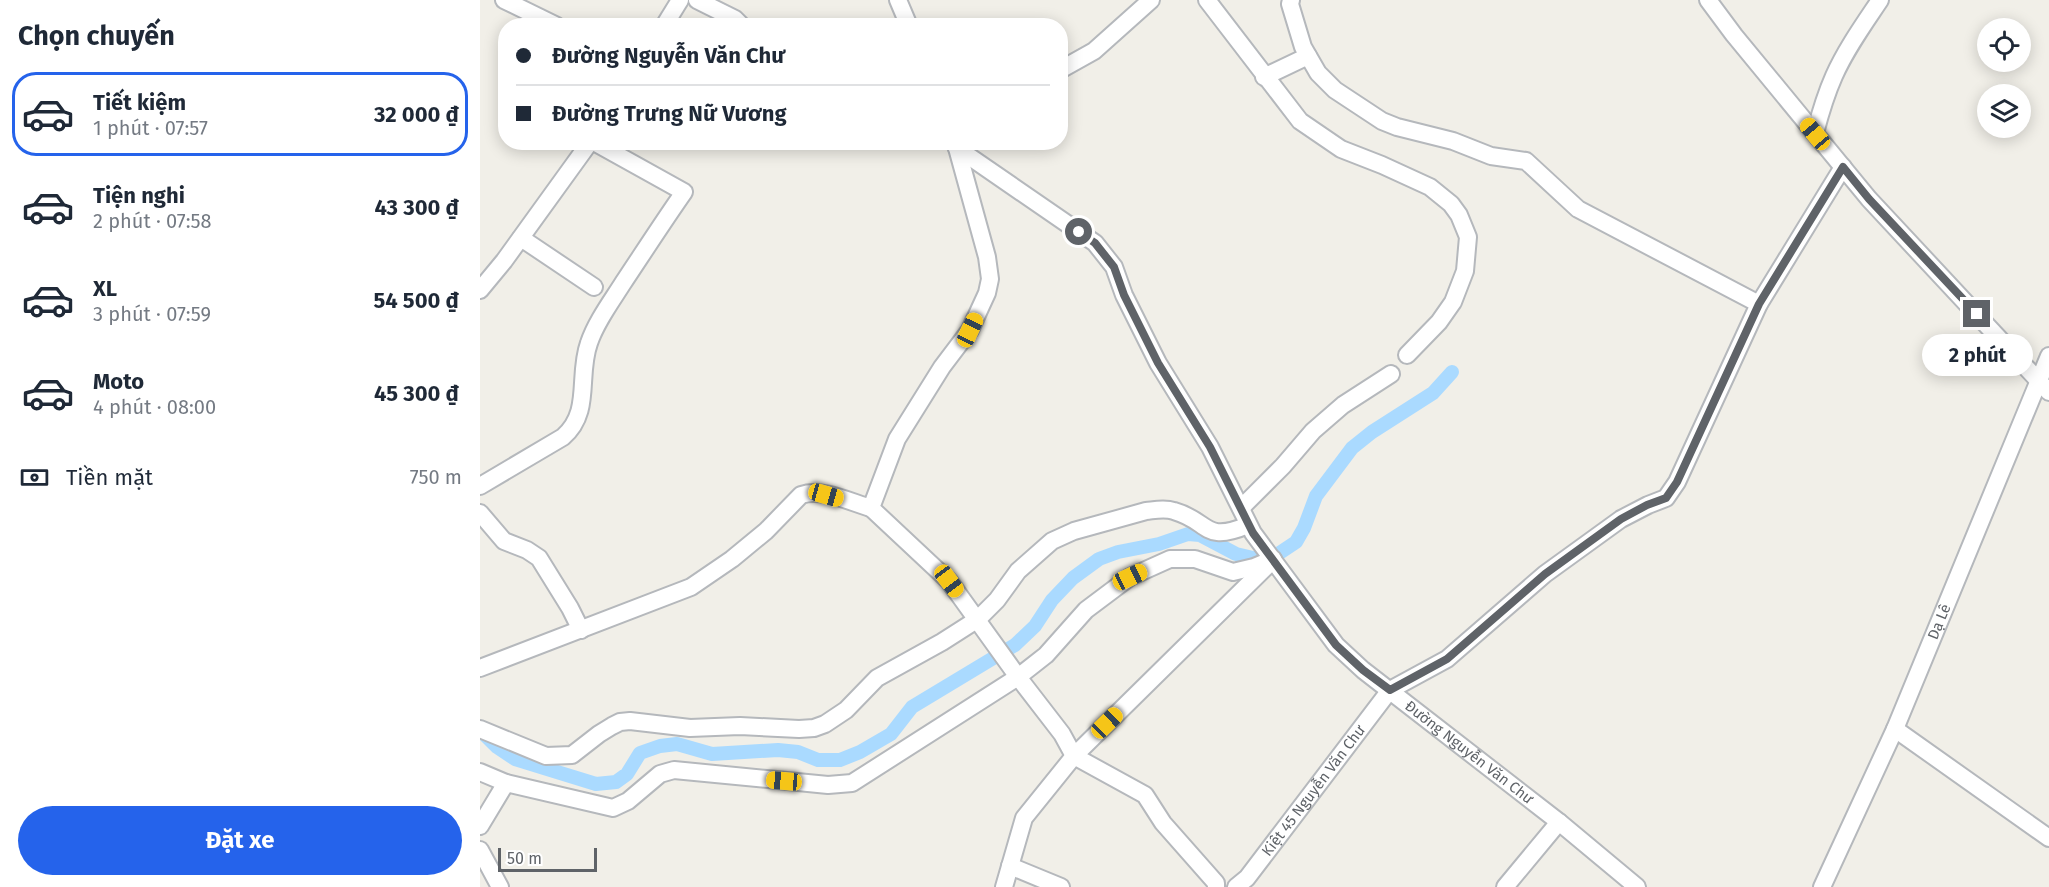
<!DOCTYPE html>
<html lang="vi">
<meta charset="utf-8">
<style>
body{margin:0;font-family:"Fira Sans",sans-serif;background:#f2f2f3;color:#1f2937;height:100vh;display:flex;flex-direction:column;font-size:22px;white-space:nowrap}
*{box-sizing:border-box;margin:0}
p{font-size:20px;color:#747a83}
.icon{flex:none;width:33px;height:33px;fill:none;stroke:currentColor;stroke-width:2;stroke-linecap:round;stroke-linejoin:round}
.map{position:relative;flex:1;overflow:hidden}
.sheet{display:flex;flex-direction:column;background:#fff;width:480px}
.sheet>*{flex:none}
.guide{position:absolute;left:18px;top:18px;width:570px;height:132px;border-radius:24px;box-shadow:0 3px 15px #0003;display:grid;align-content:center;height:132px;padding:0 18px;background:#fff}
.buttons{position:absolute;left:1497px;top:18px;display:grid;gap:12px}
.buttons a{display:grid;place-items:center;width:54px;height:54px;border-radius:50%;background:#fff;box-shadow:0 3px 15px #0003;font-size:30px}
.scale{position:absolute;left:18px;bottom:15px;width:99px;box-sizing:border-box;padding-left:6px;border:3px solid #5f6368;border-top:0;font-size:16px;line-height:21px;white-space:nowrap;color:#5f6368;-webkit-text-stroke:4px #fff;paint-order:stroke}
.end{position:absolute;width:27px;height:27px;margin:-14px;border:8px solid #5f6368;background:#fff;box-shadow:0 0 0 3px #fff}
.from{border-radius:50%}
.bubble{position:absolute;height:42px;border-radius:21px;background:#fff;box-shadow:0 3px 15px #0003;font-size:20px;font-weight:700;line-height:42px;text-align:center}
.car{position:absolute;width:18px;height:36px;margin:-18px -9px;border-radius:8px;box-shadow:0 0 4px 2px #0007;background:linear-gradient(#f5c518 24%,#345 0 40%,#f5c518 0 76%,#345 0 86%,#f5c518 0)}
.guide b{display:flex;align-items:center;gap:21px;height:57px;font-size:22px}
.guide b+b{border-top:2px solid #e0e1e3}
.guide i{width:15px;height:15px;background:#1f2937}
ul{padding:0;list-style:none}
li{display:flex;align-items:center;gap:18px;height:84px;margin:0 12px 9px;padding:0 6px;border:3px solid transparent;border-radius:24px}
li div{flex:1}
li b{display:block;font-size:22px}
li em{font-style:normal;font-weight:700}
li.selected{border-color:#2563eb}
li>.icon{width:54px;height:54px;stroke-width:1.5}
h2{padding:0 18px;font-size:27px;line-height:72px}
.pay{display:flex;align-items:center;gap:15px;height:66px;padding:0 18px;font-size:22px}
.pay p{margin-inline-start:auto}
.button{display:flex;gap:12px;margin-top:auto;padding:12px 18px}
.button a{flex:1;height:69px;border-radius:36px;background:#2563eb;color:#fff;font-size:24px;font-weight:700;line-height:69px;text-align:center}
main{display:flex;flex:1;min-height:0}
.map>svg:first-child{display:block}
</style>
<main>
<section class="sheet">
<h2>Chọn chuyến</h2>
<ul>
<li class="selected"><svg class="icon" aria-label="car" viewBox="0 0 24 24"><path d="M5 17H2v-5l4-1 3-4h7l3 4 3 1v5h-3M9 17h6M6 11h13"/><circle cx="7" cy="17" r="2"/><circle cx="17" cy="17" r="2"/></svg><div><b>Tiết kiệm</b><p>1 phút · 07:57</p></div><em>32 000 ₫</em></li>
<li><svg class="icon" aria-label="car" viewBox="0 0 24 24"><path d="M5 17H2v-5l4-1 3-4h7l3 4 3 1v5h-3M9 17h6M6 11h13"/><circle cx="7" cy="17" r="2"/><circle cx="17" cy="17" r="2"/></svg><div><b>Tiện nghi</b><p>2 phút · 07:58</p></div><em>43 300 ₫</em></li>
<li><svg class="icon" aria-label="car" viewBox="0 0 24 24"><path d="M5 17H2v-5l4-1 3-4h7l3 4 3 1v5h-3M9 17h6M6 11h13"/><circle cx="7" cy="17" r="2"/><circle cx="17" cy="17" r="2"/></svg><div><b>XL</b><p>3 phút · 07:59</p></div><em>54 500 ₫</em></li>
<li><svg class="icon" aria-label="car" viewBox="0 0 24 24"><path d="M5 17H2v-5l4-1 3-4h7l3 4 3 1v5h-3M9 17h6M6 11h13"/><circle cx="7" cy="17" r="2"/><circle cx="17" cy="17" r="2"/></svg><div><b>Moto</b><p>4 phút · 08:00</p></div><em>45 300 ₫</em></li>
</ul>
<div class="pay"><svg class="icon" aria-label="cash" viewBox="0 0 24 24"><path d="M3 7h18v10H3z"/><circle cx="12" cy="12" r="2"/></svg>Tiền mặt<p>750 m</p></div>
<div class="button"><a>Đặt xe</a></div>
</section>
<div class="map">
<svg width="1569" height="887" viewBox="0 0 1569 887">
<rect width="100%" height="100%" fill="#f1efe8"/>
<g fill="none" stroke-linecap="round" stroke-linejoin="round">
<path stroke="#aadaff" stroke-width="14" d="M1,731l16,16 18,12 81,25 20,-2 11,-8 13,-21 20,-7 17,-2 35,10 66,-4 20,2 20,8h22l20,-8 31,-18 21,-27 103,-62 20,-19 17,-26 21,-22 26,-19 19,-7 41,-8 29,-10 12,1 36,19 17,4 11,1 14,-5 18,-12 8,-14 12,-32 36,-48 20,-16 61,-39 19,-21"/>
<g stroke="#b5b8bc" stroke-width="20">
<g id="minor">
<path d="M24,0l53,26"/>
<path d="M217,0l38,19 7,7"/>
<path d="M418,0l11,26"/>
<path d="M727,0l93,121 41,28 41,16 48,22 21,17 8,11 9,22 -3,34 -12,31 -14,20 -32,33"/>
<path d="M811,0l-1,4 13,43 15,26 17,17 47,31 15,6 56,14 38,15 35,5 52,48 181,95"/>
<path d="M1228,0l26,35 135,164 180,193"/>
<path d="M184,26l16,-26"/>
<path d="M580,70l34,-19 57,-51"/>
<path d="M784,77l44,-21"/>
<path d="M1335,133c5,-19 11,-39 19,-57 12,-27 30,-52 46,-76"/>
<path id="s1" d="M474,142l3,6 138,95 19,24 10,28 34,68 52,84 43,86 83,112 27,25 196,152 78,65"/>
<path d="M478,147l-1,1 30,109 3,22 -3,14 -17,37 -28,37 -45,72 -26,69 78,73 69,96 44,57 12,22 71,39 18,28 53,60v4"/>
<path d="M41,238l73,49"/>
<path d="M0,290l24,-29 86,-119"/>
<path d="M0,486l83,-49c29,-25 14,-61 26,-94 7,-21 22,-41 34,-60 20,-30 40,-61 61,-91l-90,-50"/>
<path d="M761,508l42,-42 30,-35 30,-26 48,-31"/>
<path d="M0,513l24,28 23,9 12,8 31,50 11,22"/>
<path d="M0,668l211,-81 41,-28 34,-28 35,-36c22,-7 49,7 70,13"/>
<path d="M0,729l66,27 26,-1 27,-21 13,-8 8,-4 10,-1 60,7 50,-2 59,3 15,-1 11,-4 21,-14 31,-32 65,-36 36,-23 19,-19 21,-29 34,-30 22,-10 72,-20c10,-1 19,-3 28,0 36,10 29,33 74,14"/>
<path d="M1415,729l154,109"/>
<path d="M0,772l26,11 107,25 15,-7 32,-27 14,-4 154,15 24,-2 166,-106 28,-22 40,-45 44,-33 40,-18h25l38,13 21,-5 19,-8"/>
<path d="M0,826l26,-43"/>
<path d="M0,850l20,37"/>
<path d="M530,866l51,21"/>
<path d="M524,887l20,-69 50,-62 195,-192"/>
<path id="s2" d="M756,887l11,-9 143,-188 57,-31 98,-85 76,-55 27,-14 18,-7 11,-16 82,-178 84,-137"/>
<path d="M1025,887l54,-65"/>
<path id="s3" d="M1342,887l73,-158 154,-373"/>
</g>
</g>
<use href="#minor" stroke="#fff" stroke-width="16"/>
</g>
<g fill="none" stroke-linecap="round" stroke-linejoin="round">
<path stroke="#5f6368" stroke-width="8" d="M599,232l16,11 19,24 10,28 34,68 52,84 43,86 83,112 27,25 27,20 57,-31 98,-85 76,-55 26,-14 19,-7 11,-16 82,-178 84,-137 26,32 108,115"/>
</g>
<g text-anchor="middle" stroke-width="4.5" stroke-linejoin="round" paint-order="stroke">
<g font-size="15" fill="#5f6368" stroke="#fff">
<text dy="5" stroke="none"><textPath href="#s3" startOffset="290">Dạ Lê</textPath></text>
<text dy="5" stroke="none"><textPath href="#s1" startOffset="816">Đường Nguyễn Văn Chư</textPath></text>
<text dy="5" stroke="none"><textPath href="#s2" startOffset="124">Kiệt 45 Nguyễn Văn Chư</textPath></text>
</g>
</g>
</svg>
<div class="buttons">
<a><svg class="icon" aria-label="locate" viewBox="0 0 24 24"><circle cx="12" cy="12" r="6"/><path d="M12 2v4M12 18v4M2 12h4M18 12h4"/></svg></a>
<a><svg class="icon" aria-label="layers" viewBox="0 0 24 24"><path d="M12 4l9 5-9 5-9-5zM3 14l9 5 9-5"/></svg></a>
</div>
<div class="scale">50 m</div>
<i class="end from" style="left:599px;top:232px"></i>
<i class="end" style="left:1497px;top:314px"></i>
<div class="bubble" style="left:1442px;top:334px;width:111px">2 phút</div>
<i class="car" style="left:1335px;top:134px;rotate:320deg"></i>
<i class="car" style="left:490px;top:330px;rotate:25deg"></i>
<i class="car" style="left:346px;top:495px;rotate:106deg"></i>
<i class="car" style="left:650px;top:577px;rotate:65deg"></i>
<i class="car" style="left:469px;top:581px;rotate:143deg"></i>
<i class="car" style="left:627px;top:723px;rotate:46deg"></i>
<i class="car" style="left:304px;top:781px;rotate:275deg"></i>
<div class="guide">
<b><i class="from"></i>Đường Nguyễn Văn Chư</b>
<b><i></i>Đường Trưng Nữ Vương</b>
</div>
</div>
</main>
